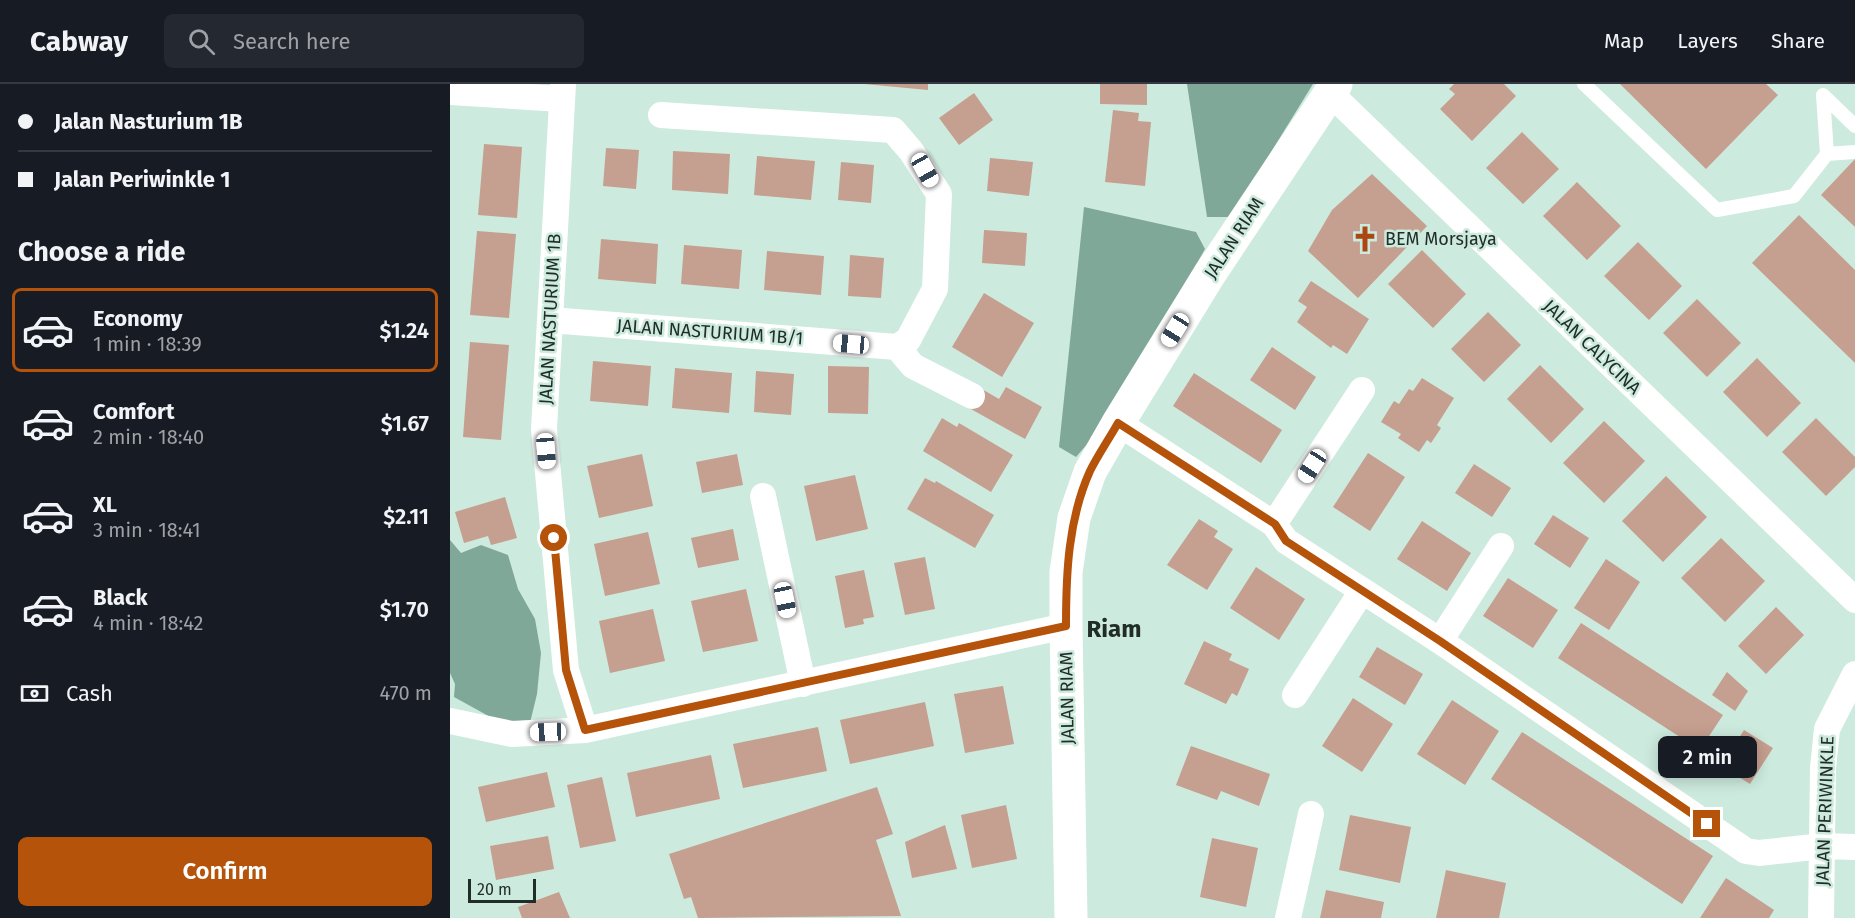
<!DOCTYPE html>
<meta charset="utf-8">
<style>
body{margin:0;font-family:"Fira Sans",sans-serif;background:#242831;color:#f1f3f6;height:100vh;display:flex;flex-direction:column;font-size:22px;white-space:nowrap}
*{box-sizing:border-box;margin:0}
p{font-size:20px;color:#9ea1a6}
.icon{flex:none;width:33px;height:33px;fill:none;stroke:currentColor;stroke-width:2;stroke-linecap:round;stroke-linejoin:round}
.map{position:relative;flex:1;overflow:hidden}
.side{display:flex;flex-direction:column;background:#171b24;width:450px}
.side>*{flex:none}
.banner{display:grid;align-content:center;height:132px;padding:0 18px;background:#171b24}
.scale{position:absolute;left:18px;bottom:15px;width:68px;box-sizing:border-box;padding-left:6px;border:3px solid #212d28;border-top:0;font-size:16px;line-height:21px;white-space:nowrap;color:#212d28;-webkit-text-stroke:4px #cdeade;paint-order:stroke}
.end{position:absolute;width:27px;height:27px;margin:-14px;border:8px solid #b45309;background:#fff;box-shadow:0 0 0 3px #fff}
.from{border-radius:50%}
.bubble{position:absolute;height:42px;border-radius:9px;background:#171b24;box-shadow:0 3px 15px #0003;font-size:20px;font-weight:600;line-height:42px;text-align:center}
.car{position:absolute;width:18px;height:36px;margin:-18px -9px;border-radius:8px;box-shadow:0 0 4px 2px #0007;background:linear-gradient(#fff 24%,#345 0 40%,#fff 0 76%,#345 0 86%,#fff 0)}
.banner b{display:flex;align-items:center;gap:21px;height:57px;font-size:22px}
.banner b+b{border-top:2px solid #363941}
.banner i{width:15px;height:15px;background:#f1f3f6}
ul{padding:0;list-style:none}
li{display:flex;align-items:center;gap:18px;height:84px;margin:0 12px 9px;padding:0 6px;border:3px solid transparent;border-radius:9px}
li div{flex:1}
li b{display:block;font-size:22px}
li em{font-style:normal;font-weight:600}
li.active{border-color:#b45309}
li>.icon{width:54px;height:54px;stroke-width:1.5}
h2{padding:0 18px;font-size:27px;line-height:72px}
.pay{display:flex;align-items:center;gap:15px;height:66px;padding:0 18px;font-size:22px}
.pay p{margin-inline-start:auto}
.primary-button{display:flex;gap:12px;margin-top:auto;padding:12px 18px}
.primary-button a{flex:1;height:69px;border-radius:9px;background:#b45309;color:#fff;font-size:24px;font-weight:600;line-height:69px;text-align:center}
header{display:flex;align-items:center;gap:36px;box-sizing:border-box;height:84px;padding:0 30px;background:#171b24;border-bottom:2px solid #363941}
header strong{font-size:28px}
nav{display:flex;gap:33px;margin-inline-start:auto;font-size:21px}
.search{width:420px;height:54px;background:#242831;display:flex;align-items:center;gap:15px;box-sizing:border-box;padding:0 21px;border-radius:9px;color:#9ea1a6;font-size:22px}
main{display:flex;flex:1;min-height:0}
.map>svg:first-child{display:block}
</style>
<header>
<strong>Cabway</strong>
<div class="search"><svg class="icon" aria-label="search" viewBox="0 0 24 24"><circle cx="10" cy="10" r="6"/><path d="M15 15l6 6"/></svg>Search here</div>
<nav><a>Map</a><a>Layers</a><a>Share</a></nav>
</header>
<main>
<section class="side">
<div class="banner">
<b><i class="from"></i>Jalan Nasturium 1B</b>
<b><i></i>Jalan Periwinkle 1</b>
</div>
<h2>Choose a ride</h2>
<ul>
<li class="active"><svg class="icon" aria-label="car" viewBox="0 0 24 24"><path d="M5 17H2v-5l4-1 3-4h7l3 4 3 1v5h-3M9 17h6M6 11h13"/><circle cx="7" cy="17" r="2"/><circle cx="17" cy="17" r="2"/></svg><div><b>Economy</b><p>1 min · 18:39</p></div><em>$1.24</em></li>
<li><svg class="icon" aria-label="car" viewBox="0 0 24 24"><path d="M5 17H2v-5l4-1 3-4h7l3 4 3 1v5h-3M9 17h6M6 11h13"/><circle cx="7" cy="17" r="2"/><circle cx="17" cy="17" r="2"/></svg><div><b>Comfort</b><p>2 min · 18:40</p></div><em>$1.67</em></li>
<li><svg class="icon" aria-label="car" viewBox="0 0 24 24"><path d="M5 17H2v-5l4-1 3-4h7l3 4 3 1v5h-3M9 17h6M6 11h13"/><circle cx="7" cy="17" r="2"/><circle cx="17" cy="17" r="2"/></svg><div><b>XL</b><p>3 min · 18:41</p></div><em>$2.11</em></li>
<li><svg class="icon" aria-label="car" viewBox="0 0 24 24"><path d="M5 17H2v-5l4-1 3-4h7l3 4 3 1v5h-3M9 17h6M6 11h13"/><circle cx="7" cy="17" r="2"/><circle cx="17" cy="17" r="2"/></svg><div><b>Black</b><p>4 min · 18:42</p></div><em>$1.70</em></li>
</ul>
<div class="pay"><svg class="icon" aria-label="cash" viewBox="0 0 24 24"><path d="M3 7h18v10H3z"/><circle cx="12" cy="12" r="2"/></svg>Cash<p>470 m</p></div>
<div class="primary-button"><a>Confirm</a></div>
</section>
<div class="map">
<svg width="1405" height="834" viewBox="0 0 1405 834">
<rect width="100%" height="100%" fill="#cdeade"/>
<path fill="#7fa898" d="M737,0h126l-82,133h-24z
M634,123l112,25 9,17 -97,171 -32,37 -17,-10z
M0,456l11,13 20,-8 27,10 10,34 17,30 6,34 -4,41 -7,29 -27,1 -49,-27 1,-13 -5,-11z"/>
<path fill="#c59f8f" d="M414,0h64v6z
M650,0h47v21l-47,-1z
M1004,0h50l12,12 -44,45 -32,-32 15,-15 -6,-5z
M1170,0h146l12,11 -72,74z
M524,9l19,27 -34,25 -20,-27z
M663,26l26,3 -1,8 13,1 -6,64 -40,-4z
M1072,48l37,37 -36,35 -37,-36z
M34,60l38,3 -5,71 -39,-3z
M156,64l33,2 -3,39 -33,-3z
M223,67l57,3 -2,40 -56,-4z
M307,72l58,5 -4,39 -57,-5z
M540,74l43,4 -4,34 -42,-5z
M1405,75v68l-34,-32z
M391,78l33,3 -3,38 -33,-3z
M922,90l55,52 -69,72 -50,-47 24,-41z
M1127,98l44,44 -34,34 -44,-44z
M1349,131l56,55v93l-103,-100z
M534,146l43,3 -2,33 -43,-3z
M27,147l39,3 -7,84 -39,-3z
M151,155l57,5 -2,40 -58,-5z
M1188,158l44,44 -33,34 -45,-44z
M234,161l58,5 -3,39 -58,-5z
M972,166l44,44 -33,34 -45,-44z
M317,167l57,5 -3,39 -57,-5z
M400,171l34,3 -3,40 -33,-2z
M861,197l58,38 -22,35 -14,-9 -2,3 -34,-26 10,-15 -9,-6z
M534,209l50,30 -32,54 -50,-30z
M1247,215l44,44 -34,34 -44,-44z
M1038,228l33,33 -37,37 -33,-33z
M20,258l39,3 -8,95 -38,-3z
M822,263l44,30 -21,33 -45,-30z
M1307,274l44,45 -34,34 -44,-45z
M143,277l58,5 -3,40 -58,-5z
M1090,281l44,44 -33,34 -44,-44z
M378,282l41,1 -1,47 -40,-1z
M225,284l57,5 -3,40 -57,-5z
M306,287l38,3 -3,41 -37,-3z
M744,289l88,57 -21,33 -88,-57z
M972,294l32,20 -17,27 4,3 -10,15 -4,-3 -8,12 -21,-14 3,-4 -20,-12 13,-21 5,3 10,-15 4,2z
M556,303l36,20 -17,32 -56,-31 11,-20 19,11z
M492,334l15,9 2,-4 54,32 -22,37 -68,-41z
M1366,334l39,39v10l-29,29 -44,-44z
M1154,337l41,40 -41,42 -41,-40z
M918,369l37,24 -35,54 -37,-24z
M192,370l11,52 -54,12 -12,-52z
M287,370l6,31 -41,8 -6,-31z
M1024,380l37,24 -19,29 -37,-24z
M405,391l13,54 -52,12 -12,-55z
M1216,392l41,41 -44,45 -41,-41z
M475,394l10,5 1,-2 58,34 -19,33 -68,-39z
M55,413l12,41 -26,7 -3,-9 -24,7 -9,-31z
M1103,431l36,23 -19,30 -36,-24z
M749,435l19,12 -4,6 19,12 -26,41 -40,-25z
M972,437l49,32 -24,38 -50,-32z
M283,445l6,31 -41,8 -7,-30z
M198,448l12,52 -55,12 -11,-52z
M1271,454l44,43 -40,41 -44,-44z
M475,473l10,52 -30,6 -11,-52z
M1156,475l34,23 -31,48 -35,-22z
M806,483l49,32 -26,41 -49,-32z
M414,486l10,47 -11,2 1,5 -19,4 -10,-52z
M1058,494l50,32 -25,38 -50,-32z
M296,505l12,52 -55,11 -12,-51z
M1326,523l28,28 -38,39 -28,-28z
M203,525l12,52 -55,12 -11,-52z
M1131,539l142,92 -23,35 -142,-92z
M754,557l28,13 -3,6 20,9 -12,27 -5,-3 -6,11 -42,-20z
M927,563l46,27 -18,31 -46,-28z
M1277,588l21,19 -13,20 -23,-16z
M553,602l11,58 -49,9 -11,-59z
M903,614l40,26 -31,48 -40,-26z
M1002,616l47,31 -34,54 -48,-31z
M475,618l9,44 -84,18 -10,-44z
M368,643l9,44 -84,17 -10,-44z
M1294,646l29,18 -23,36 -29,-18z
M1072,648l191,124 -31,48 -191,-125z
M741,662l79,28 -11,32 -38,-15 -4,9 -41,-15z
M261,671l9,44 -84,18 -9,-44z
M97,688l8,35 -69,15 -8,-35z
M152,693l14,64 -36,7 -13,-63z
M427,703l16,47 -17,6 25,76 -203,2 -7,-21 -7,2 -15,-45z
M556,721l11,54 -45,9 -11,-53z
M900,731l61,12 -11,56 -61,-13z
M495,741l12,44 -45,9 -7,-36z
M98,752l6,33 -58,11 -6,-34z
M762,754l46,10 -12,59 -46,-10z
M996,786l60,13 -7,35h-63z
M1276,794l48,32 -5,8h-69z
M876,806l58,12 -3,16h-61z
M109,808l11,26h-48l-4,-11z"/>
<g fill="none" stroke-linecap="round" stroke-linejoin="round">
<path stroke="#fff" stroke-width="14" d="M1134,0l133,126 77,-14 33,-42 -4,-59 32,31
M1377,70l28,-2"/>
<path stroke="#fff" stroke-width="26" d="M113,0l-19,345 22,241 19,60
M0,8l112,7
M880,9l525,507
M100,236l347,27 11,-7 27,-51 4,-95 -28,-43 -18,-21 -232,-15
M447,263l16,19 59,30
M668,339l156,101 12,17 154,100 306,210 13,2 64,-7 32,1
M313,412l40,188
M824,440l88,-134
M990,557l61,-95
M845,611l67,-104
M0,637l62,13 73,-4 481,-104
M838,834l23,-104
M1371,834l2,-150 4,-39 28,-55"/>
<path stroke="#fff" stroke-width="33" d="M621,834l-5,-292v-54l8,-54 16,-46 28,-49 91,-148 127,-191"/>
</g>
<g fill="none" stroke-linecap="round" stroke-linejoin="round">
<path stroke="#b45309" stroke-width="8" d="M104,454l12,132 19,60 481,-104c0,-52 2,-106 24,-155 8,-16 19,-32 28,-48l157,101 11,17 154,100 267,183"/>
</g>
<defs>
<g id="church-bare" transform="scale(2.07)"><path d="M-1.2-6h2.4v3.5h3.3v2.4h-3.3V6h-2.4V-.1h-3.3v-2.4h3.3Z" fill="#aa4712" stroke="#cdeade" stroke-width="2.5" paint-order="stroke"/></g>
</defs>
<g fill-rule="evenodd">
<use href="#church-bare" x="915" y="155"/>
</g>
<g text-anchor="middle" stroke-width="5" stroke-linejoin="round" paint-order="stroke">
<g font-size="18" fill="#212d28" stroke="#cdeade">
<text transform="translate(784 154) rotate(-57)" y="6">JALAN RIAM</text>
<text transform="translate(100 235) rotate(-87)" y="6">JALAN NASTURIUM 1B</text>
<text transform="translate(260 248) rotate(4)" y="6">JALAN NASTURIUM 1B/1</text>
<text transform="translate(1142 263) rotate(44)" y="6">JALAN CALYCINA</text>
<text transform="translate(617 614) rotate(-91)" y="6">JALAN RIAM</text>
<text transform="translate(1375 727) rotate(-88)" y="6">JALAN PERIWINKLE</text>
</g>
<g font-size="18" fill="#212d28" stroke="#cdeade" text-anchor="start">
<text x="935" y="161">BEM Morsjaya</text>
</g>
<g font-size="24" font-weight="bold" fill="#212d28" stroke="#cdeade">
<text x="664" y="553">Riam</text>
</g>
</g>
</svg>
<div class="scale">20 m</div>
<i class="end from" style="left:104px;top:454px"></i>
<i class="end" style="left:1257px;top:740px"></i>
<div class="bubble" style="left:1208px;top:652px;width:99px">2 min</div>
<i class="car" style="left:475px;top:86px;rotate:151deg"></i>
<i class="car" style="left:725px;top:246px;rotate:212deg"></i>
<i class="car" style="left:401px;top:260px;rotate:275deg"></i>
<i class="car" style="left:96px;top:367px;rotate:175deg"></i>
<i class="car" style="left:862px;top:382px;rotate:213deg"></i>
<i class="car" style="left:335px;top:516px;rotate:168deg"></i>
<i class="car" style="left:98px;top:648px;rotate:268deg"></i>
</div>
</main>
